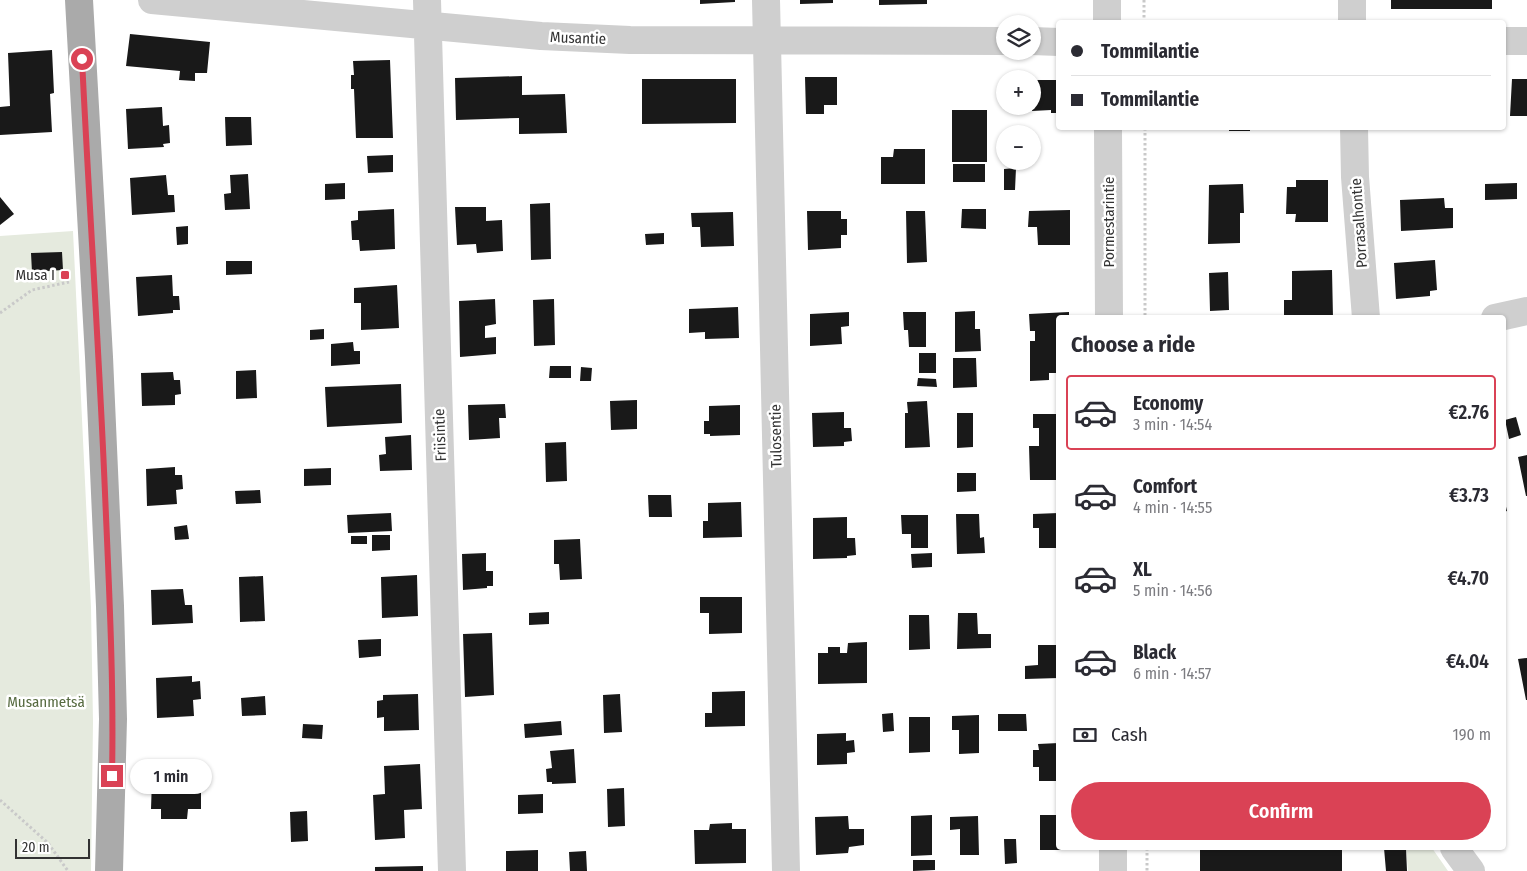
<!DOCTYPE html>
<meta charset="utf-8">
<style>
body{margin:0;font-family:"Fira Sans Condensed",sans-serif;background:#f2f2f3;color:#2b2b33;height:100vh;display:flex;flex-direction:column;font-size:19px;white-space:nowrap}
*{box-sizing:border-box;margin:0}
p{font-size:16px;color:#7c7c81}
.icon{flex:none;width:28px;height:28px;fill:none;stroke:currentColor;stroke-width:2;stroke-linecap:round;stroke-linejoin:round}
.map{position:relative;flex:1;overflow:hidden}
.sheet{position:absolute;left:1056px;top:315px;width:450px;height:535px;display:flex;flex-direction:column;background:#fff;border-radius:5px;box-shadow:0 1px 4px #0004}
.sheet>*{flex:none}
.guide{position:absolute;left:1056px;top:20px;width:450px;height:110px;border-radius:5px;box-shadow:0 1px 4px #0004;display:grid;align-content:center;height:110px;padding:0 15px;background:#fff}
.controls{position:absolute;left:996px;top:15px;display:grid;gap:10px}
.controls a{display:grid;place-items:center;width:45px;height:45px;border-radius:50%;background:#fff;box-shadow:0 1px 4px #0004;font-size:25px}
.scale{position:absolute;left:15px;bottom:12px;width:75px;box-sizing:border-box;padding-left:5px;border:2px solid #323232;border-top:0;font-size:14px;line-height:18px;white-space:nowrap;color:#323232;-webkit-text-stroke:4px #fff;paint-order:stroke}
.end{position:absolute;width:22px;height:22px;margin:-11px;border:6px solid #da4255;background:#fff;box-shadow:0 0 0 2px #fff}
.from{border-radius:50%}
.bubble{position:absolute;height:35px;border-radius:18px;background:#fff;box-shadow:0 1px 4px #0004;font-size:16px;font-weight:600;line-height:35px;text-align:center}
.guide b{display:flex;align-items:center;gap:18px;height:48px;font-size:19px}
.guide b+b{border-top:1px solid #e1e1e2}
.guide i{width:12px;height:12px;background:#2b2b33}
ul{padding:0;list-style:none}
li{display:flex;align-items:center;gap:15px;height:75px;margin:0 10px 8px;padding:0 5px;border:2px solid transparent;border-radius:5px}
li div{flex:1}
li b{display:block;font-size:19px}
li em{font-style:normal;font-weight:600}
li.active{border-color:#da4255}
li>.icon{width:45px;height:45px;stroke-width:1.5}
h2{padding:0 15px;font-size:22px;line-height:60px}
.pay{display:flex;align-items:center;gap:12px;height:55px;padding:0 15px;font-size:19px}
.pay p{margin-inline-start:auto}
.action{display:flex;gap:10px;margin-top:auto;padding:10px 15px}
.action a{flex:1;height:58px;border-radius:30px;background:#da4255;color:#fff;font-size:20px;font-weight:600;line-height:58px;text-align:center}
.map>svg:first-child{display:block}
</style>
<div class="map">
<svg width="1527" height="871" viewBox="0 0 1527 871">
<rect width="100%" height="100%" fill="#fff"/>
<path fill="#e5eade" d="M73,231l18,376 2,115 -2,149h-91v-635z
M1406,848h26l16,23h-40z"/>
<path fill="#191919" d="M700,0h35v2l-35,2z
M800,0h33v3l-33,1z
M879,0h48v4l-48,1z
M1391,0h101v9h-101z
M130,34l80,8 -3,31h-12v8l-16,-1 1,-9 -54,-5z
M52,50l2,43 -4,1 2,38 -52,3v-28l10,-1 -2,-53z
M390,60l3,78h-37l-2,-49h-3v-14h3l-1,-14z
M522,76v19l43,-1 2,39 -48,1v-16l-63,2 -1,-42z
M805,77h32v28h-13v9h-18z
M642,79h94v44l-94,1z
M1512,79h15v37h-17z
M1032,80h27v33h-8v-3l-19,1z
M162,107l1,19 6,-1 1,18 -7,1 1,3 -36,2 -2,-40z
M952,110h35v52h-35z
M225,117h26l1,28 -26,1z
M1229,128h21v3h-21z
M894,149h31v35h-44v-27h12z
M393,155v17l-25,1 -1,-17z
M953,164h32v18h-32z
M1016,168l-1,22h-11v-21z
M248,174l2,35 -25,1 -1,-16 7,-1 -1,-18z
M166,175l2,20h6l1,17 -43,3 -2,-37z
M1296,180h32v42h-33l1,-8h-10l1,-27h9z
M345,183v16l-20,1v-16z
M1517,183v16l-32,1v-16z
M1243,184l1,29h-4v30l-32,1 1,-59z
M0,197l14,17 -14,11z
M1444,198l1,10h8v20l-52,3 -1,-31z
M550,203l1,56 -20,1 -1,-56z
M455,207h31v14l16,-1 1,31 -26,2 -1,-9 -19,1z
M394,209l1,40 -35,2 -1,-11h-7l-1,-19 7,-1v-9z
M962,209h24v20l-25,-1z
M1070,210v35h-32l-1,-18h-9l1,-16z
M807,211h34v8h6v16h-6v13l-33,2z
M906,211h19l2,51 -20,1z
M733,212l1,34 -33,1 -1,-20h-8l-1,-14z
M188,226v18l-11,1 -1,-18z
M664,233v11l-18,1 -1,-11z
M62,252l1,18 -31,2 -1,-19z
M1435,260l2,30 -7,1v5l-34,3 -2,-36z
M226,261h26v13l-26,1z
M1332,270l1,48h-49v-18h8v-29z
M1228,272l1,38 -19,1 -1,-38z
M172,275l1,21h6l1,14h-7v3l-35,3 -2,-39z
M397,285l2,43 -38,2v-27h-7v-15z
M495,299l1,25 -11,2v12l11,-1v17l-36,3 -1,-56z
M554,299l1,46 -21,1 -1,-46z
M738,307l1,31 -34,1v-7l-16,1v-24z
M975,311v18h5l1,22 -26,1v-40z
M849,312v14l-8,1 1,17 -32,2v-32z
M903,312h23v35h-17l-1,-17h-4z
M1069,312v6h-10v55h-10v7l-19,1v-40h5v-10h-5l-1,-17z
M324,329v10l-14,1v-10z
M353,342l1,9h6v13l-29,2v-22z
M919,353h17v20h-17z
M953,358h23l1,29 -24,1z
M550,366h21v12h-22z
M581,367l11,1 -1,13h-11z
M256,370l1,28 -21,1v-28z
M173,372l1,8h6l1,14 -6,1v10l-33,1 -1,-33z
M918,378l18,1 1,8 -20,-1z
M401,384l1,39 -75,4 -2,-40z
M637,400v29l-26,1 -1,-29z
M927,401l3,46 -25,1v-35h3l-1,-11z
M505,404l1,14h-7l1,20 -31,2 -1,-35z
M740,405v30l-30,1v-2h-6v-13h5v-15z
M844,412v16h7l1,13 -8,1v4l-31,1 -1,-34z
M957,413h16v34l-16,1z
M1033,414h26v66h-29l-1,-34h10v-18h-6z
M1516,417l5,18 -12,4 -4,-19z
M411,435l1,35 -32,1 -1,-16 7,-1 -1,-17z
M566,442l1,39 -21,1 -1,-39z
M1527,455v41h-1l-8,-39z
M175,467v8h7l1,14 -7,1 1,14 -30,2 -1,-37z
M331,468v17l-27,1v-17z
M957,473h19v18l-19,1z
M260,490l1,13 -25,1 -1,-13z
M648,495h23l1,22h-23z
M1504,498l3,13 -3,1z
M741,502l1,35 -39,1v-17h5v-18z
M391,513l1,18 -44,2 -1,-18z
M1059,513v35h-20v-20h-6v-14z
M956,514h23l1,24 4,-1 1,16 -28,1z
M901,515h27v33h-17v-14h-9z
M847,517v21h8l1,17 -9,1v2l-34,1v-41z
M187,525l2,14 -14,1 -1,-13z
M372,535h18v15l-18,1z
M351,536h16v8h-16z
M580,539l2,40 -22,1 -1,-16h-5v-24z
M486,553v18h7v15h-6v2l-24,2 -1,-36z
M932,553v14l-20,1 -1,-14z
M417,575l1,41 -36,2 -1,-41z
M263,576l2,45 -25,1 -1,-45z
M183,589l2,16h7l1,18 -41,2 -1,-35z
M700,597h42v36l-33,1v-21h-9z
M549,612v12l-20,1v-12z
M958,613h19l1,21h13v14l-34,1z
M909,615h20l1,34 -21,1z
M492,633l2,62 -29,2 -2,-63z
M381,639v17l-22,2 -1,-18z
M867,642v41l-49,1v-31h10v-6h12v6h7l1,-10z
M1038,645h21v33l-34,1v-13l13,-1z
M1527,658v42h-1l-8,-41z
M192,676v6l8,-1 1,18 -8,1 1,16 -37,2 -1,-40z
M745,691v35l-40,1v-14h7v-21z
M418,694l1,36 -35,1v-14l-7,1v-17l6,-1v-5z
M620,694l2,38 -18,1 -1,-38z
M265,696l1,19 -24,1 -1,-18z
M893,713l1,18 -11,1 -1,-18z
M998,714h28l1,17h-29z
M979,715v38l-20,1v-24h-7v-14z
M909,717h21v35l-21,1z
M561,721l1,14 -37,3 -1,-14z
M303,724l20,1 -1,14 -20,-1z
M846,733v8l8,-1 1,12 -8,1v11l-30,1v-31z
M1059,743v38h-20v-14h-6v-17h6l-1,-6z
M574,749l2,34 -24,1v-2h-5l-1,-13 6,-1 -2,-17z
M420,764l2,45 -18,1 1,28 -30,2 -2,-45 12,-1 -1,-28z
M152,779h49v30h-13l-1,10h-26v-10h-10z
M624,788l1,38 -17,1 -1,-38z
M543,794v19l-25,1v-19z
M307,811l1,30 -17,1 -1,-30z
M932,815v40l-21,1v-40z
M1040,815h19v33h12l-1,2h-30z
M848,816l1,13h15v16l-15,2 -1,6 -32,2 -1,-38z
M978,816l1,39h-19v-26l-10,1v-13z
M732,823v6h14v34l-51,1 -1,-34h15l1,-6z
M1004,839h12l1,24 -12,1z
M1200,848h142v23h-142z
M1384,848h22l1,23h-21z
M538,850v21h-32v-20z
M586,851l1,20h-17l-1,-19z
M913,860h22v10l-22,1z
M423,866v5h-48v-4z"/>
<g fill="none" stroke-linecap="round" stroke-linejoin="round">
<path stroke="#c9c9c9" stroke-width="3" stroke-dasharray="2.5 2.5" stroke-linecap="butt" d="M1144,0v22
M1145,128v190
M0,313l32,-23 37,-8
M0,800l48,43 20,28
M1147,848v23"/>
<path stroke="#cfcfcf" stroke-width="28" d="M152,0l389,36 89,4 375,1
M427,0l25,871
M766,0l20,871
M1107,0v22
M1352,22v-22
M1032,41l27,1
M1504,41h23
M1108,128l1,190
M1354,128l1,49 11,141
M1495,318l32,-7
M1113,848v23
M1454,848l17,23"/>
<path stroke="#aaa" stroke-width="28" d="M79,0l20,357 11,249 3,113 -4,152"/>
</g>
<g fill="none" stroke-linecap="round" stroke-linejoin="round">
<path stroke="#da4255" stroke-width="6" d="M82,59c7,145 17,289 23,434 4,94 9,189 7,283"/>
</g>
<rect fill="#da4255" stroke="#fff" stroke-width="2" x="60" y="270" width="10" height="10" rx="2.5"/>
<g text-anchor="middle" stroke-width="5" stroke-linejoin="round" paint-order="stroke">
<g font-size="15" fill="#323232" stroke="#fff">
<text transform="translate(578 38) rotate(2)" y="5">Musantie</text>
<text transform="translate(1109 222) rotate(-90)" y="5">Pormestarintie</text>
<text transform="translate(1359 223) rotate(-94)" y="5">Porrasalhontie</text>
<text transform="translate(440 435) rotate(-92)" y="5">Friisintie</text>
<text transform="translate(776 436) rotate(-91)" y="5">Tulosentie</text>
</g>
<g font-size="15" fill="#323232" stroke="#fff" text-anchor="end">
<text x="55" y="280">Musa I</text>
</g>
<g font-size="15" fill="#576b41" stroke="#fff">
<text x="46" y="707">Musanmetsä</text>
</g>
</g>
</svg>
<div class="controls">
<a><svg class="icon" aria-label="layers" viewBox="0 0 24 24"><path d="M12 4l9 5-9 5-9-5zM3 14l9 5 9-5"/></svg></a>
<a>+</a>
<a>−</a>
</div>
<div class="scale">20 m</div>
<i class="end from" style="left:82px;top:59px"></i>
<i class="end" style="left:112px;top:776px"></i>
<div class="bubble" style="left:130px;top:759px;width:82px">1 min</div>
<div class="guide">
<b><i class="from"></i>Tommilantie</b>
<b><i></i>Tommilantie</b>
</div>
<section class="sheet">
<h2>Choose a ride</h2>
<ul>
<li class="active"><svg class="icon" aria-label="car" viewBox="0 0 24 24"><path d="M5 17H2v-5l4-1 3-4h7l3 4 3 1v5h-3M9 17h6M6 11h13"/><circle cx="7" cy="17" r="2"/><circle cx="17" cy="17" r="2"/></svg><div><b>Economy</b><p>3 min · 14:54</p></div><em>€2.76</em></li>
<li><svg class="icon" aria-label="car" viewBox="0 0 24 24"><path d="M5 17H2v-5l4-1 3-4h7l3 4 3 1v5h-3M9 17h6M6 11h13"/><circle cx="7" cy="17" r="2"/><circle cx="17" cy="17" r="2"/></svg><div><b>Comfort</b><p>4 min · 14:55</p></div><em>€3.73</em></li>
<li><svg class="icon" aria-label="car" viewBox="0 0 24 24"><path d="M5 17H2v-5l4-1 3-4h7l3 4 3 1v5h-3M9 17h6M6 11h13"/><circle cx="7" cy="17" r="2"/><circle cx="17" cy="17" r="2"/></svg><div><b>XL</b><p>5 min · 14:56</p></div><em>€4.70</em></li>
<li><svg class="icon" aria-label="car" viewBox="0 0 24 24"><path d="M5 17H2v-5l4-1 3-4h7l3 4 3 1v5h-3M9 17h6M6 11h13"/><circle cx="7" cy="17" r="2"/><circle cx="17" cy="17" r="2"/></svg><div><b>Black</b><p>6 min · 14:57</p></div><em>€4.04</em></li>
</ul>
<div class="pay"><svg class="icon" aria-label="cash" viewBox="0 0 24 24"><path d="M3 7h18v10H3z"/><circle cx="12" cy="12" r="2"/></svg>Cash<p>190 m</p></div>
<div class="action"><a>Confirm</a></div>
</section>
</div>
